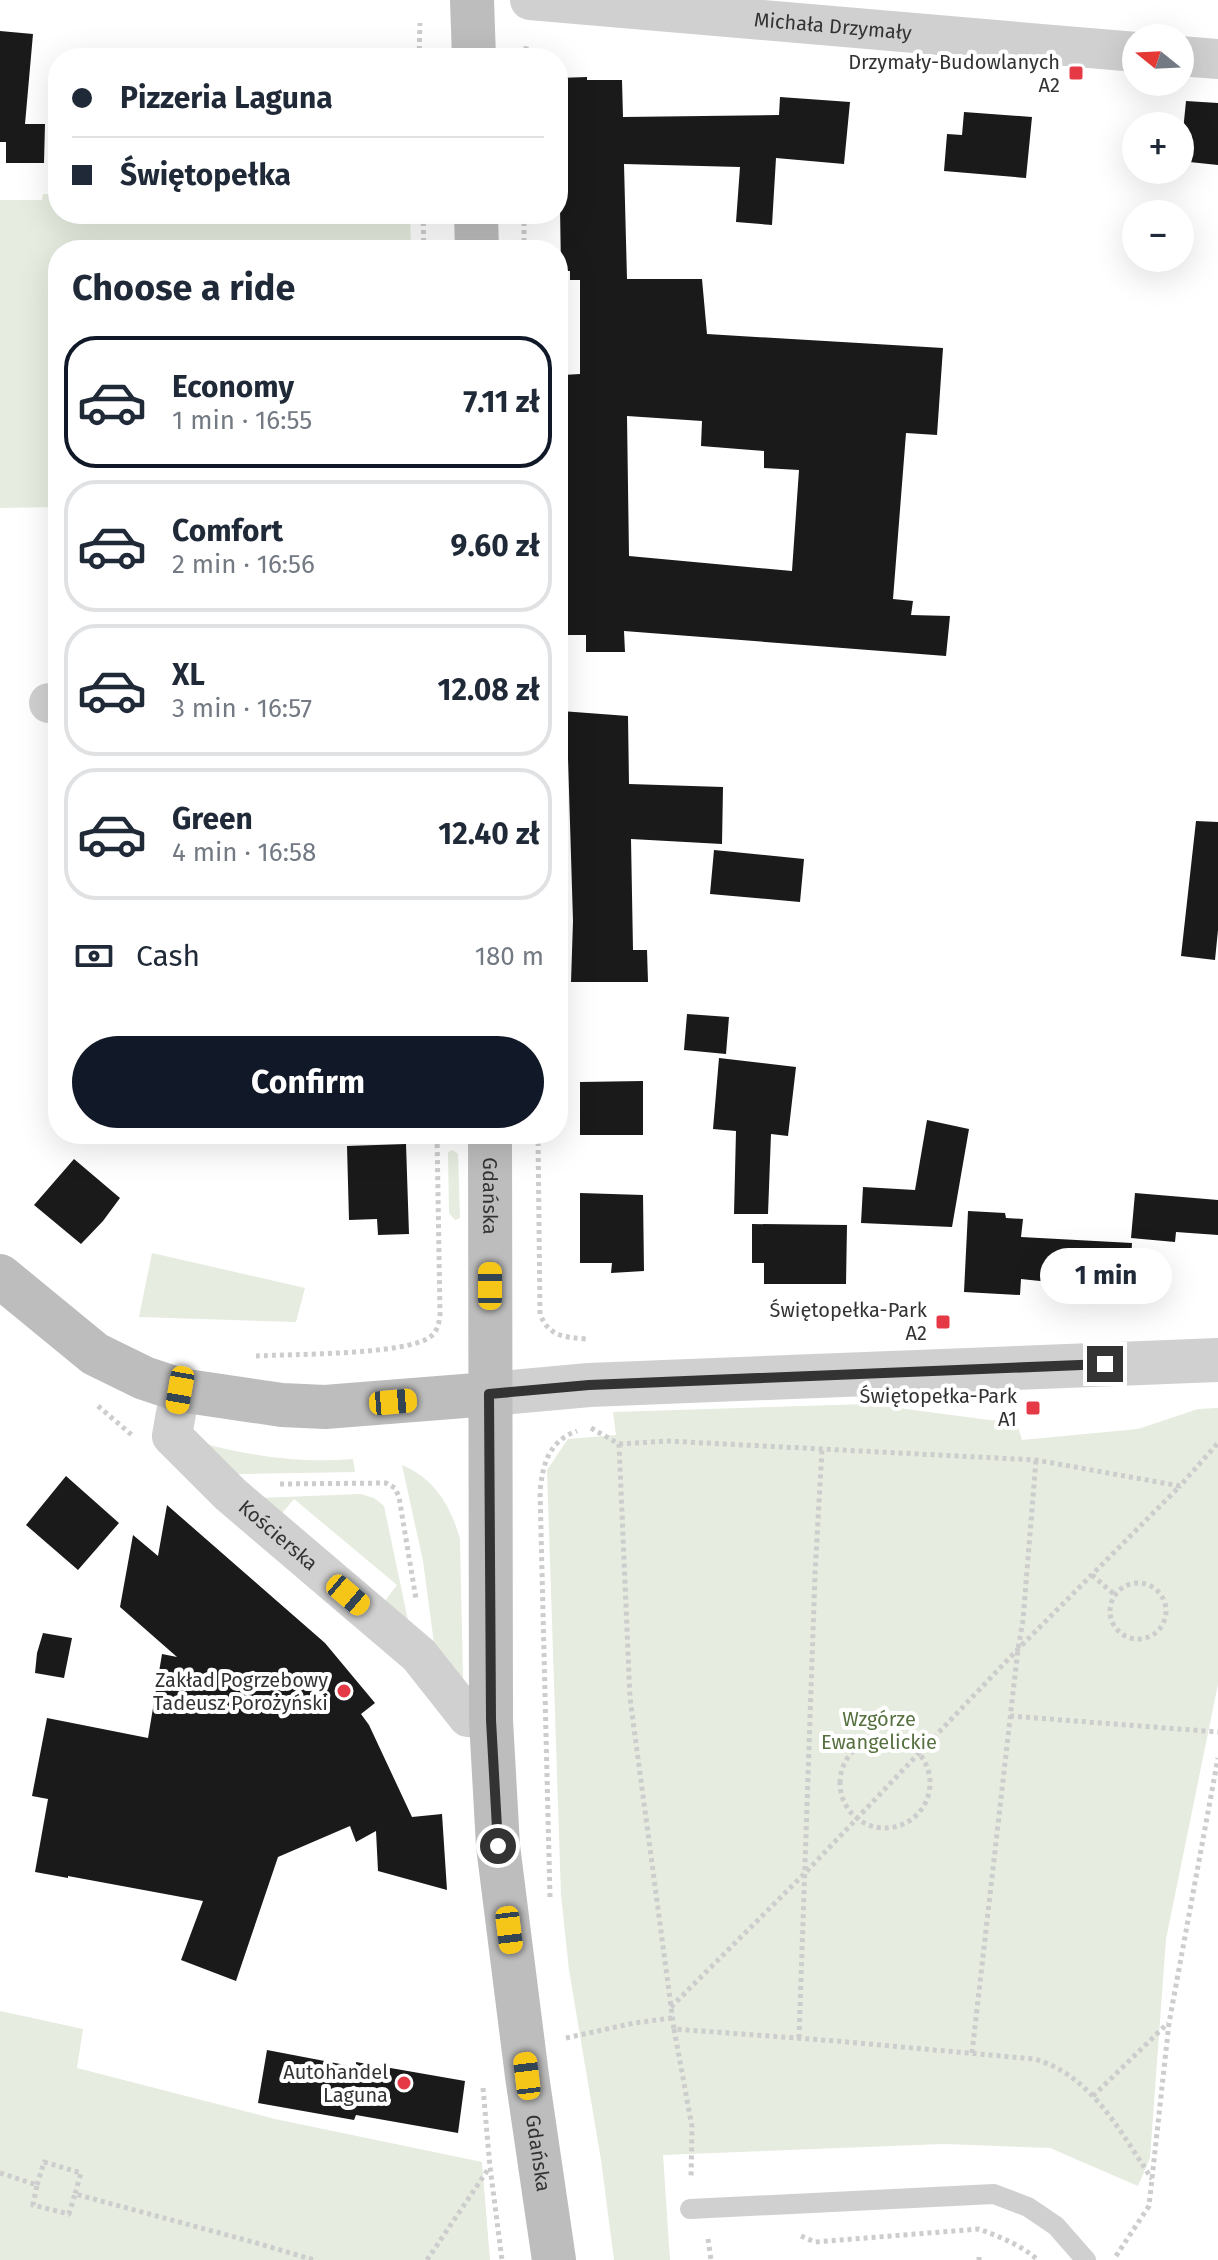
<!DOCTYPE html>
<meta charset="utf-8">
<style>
body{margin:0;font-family:"Fira Sans",sans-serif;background:#f6f6f7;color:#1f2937;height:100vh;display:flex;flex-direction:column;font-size:30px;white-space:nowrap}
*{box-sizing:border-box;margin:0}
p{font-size:26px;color:#747a83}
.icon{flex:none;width:44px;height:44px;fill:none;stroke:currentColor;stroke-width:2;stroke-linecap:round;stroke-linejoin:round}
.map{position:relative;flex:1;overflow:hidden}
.details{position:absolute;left:48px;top:240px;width:520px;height:904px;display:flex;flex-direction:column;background:#fff;border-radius:32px;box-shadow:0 8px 32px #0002}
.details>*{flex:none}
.guide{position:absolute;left:48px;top:48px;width:520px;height:176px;border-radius:32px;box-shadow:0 8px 32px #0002;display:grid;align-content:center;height:176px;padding:0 24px;background:#fff}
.needle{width:52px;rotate:288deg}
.buttons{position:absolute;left:1122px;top:24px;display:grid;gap:16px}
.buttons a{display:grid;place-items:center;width:72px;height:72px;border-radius:50%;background:#fff;box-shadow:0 8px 32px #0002;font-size:40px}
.end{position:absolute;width:36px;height:36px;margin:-18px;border:10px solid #333;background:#fff;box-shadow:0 0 0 4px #fff}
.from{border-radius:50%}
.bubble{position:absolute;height:56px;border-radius:28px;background:#fff;box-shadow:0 8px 32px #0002;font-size:26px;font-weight:700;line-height:56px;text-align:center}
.car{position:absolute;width:24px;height:48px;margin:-24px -12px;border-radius:10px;box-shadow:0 0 6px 2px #0007;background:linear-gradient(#f5c518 24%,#345 0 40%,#f5c518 0 76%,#345 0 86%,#f5c518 0)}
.guide b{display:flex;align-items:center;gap:28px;height:76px;font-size:30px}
.guide b+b{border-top:2px solid #e0e1e3}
.guide i{width:20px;height:20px;background:#1f2937}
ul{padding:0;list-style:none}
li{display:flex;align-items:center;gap:24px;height:132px;margin:0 16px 12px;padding:0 8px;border:4px solid #e0e1e3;border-radius:32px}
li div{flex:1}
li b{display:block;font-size:30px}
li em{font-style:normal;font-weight:700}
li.active{border-color:#111827}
li>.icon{width:72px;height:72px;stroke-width:1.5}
h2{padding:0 24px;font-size:36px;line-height:96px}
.pay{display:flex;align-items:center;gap:20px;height:88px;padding:0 24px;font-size:30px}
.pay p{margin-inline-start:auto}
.action{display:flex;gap:16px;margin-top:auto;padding:16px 24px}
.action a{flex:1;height:92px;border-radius:48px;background:#111827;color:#fff;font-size:32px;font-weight:700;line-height:92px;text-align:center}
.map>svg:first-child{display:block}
</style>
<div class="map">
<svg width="1218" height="2260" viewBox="0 0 1218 2260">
<rect width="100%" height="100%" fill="#fff"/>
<path fill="#e6ecdf" d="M43,194h15v20h352l1,36h-353v257l-58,1v-308h42z
M453,1150l5,4 2,64 -5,2 -6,-7 -1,-61z
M152,1253l153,35 -9,34 -157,-5z
M868,1404l121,16 27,1 6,19 116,-11 60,-20 20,-1v276l-52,255 -16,219 -12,28 -88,-38 -106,-4 -281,11 7,105h-56l-13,-100 -32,-190 -8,-75 -14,-425 21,-31 48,-4 -3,-23z
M209,1445c48,12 94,18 144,14l2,13 -117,2 -34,-23z
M402,1465c32,13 49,41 58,74l3,140 -28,-28 -12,-90z
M361,1494l13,4 10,8 26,124 -29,-24 16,-21 -103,-86 -17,20 -18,-21z
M0,2011l83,18 -6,39 198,51 207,43 8,98h-490z"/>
<path fill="#1a1a1a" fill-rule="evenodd" d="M0,31l33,3 -8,90h20l-1,39h-38v-21h-6z
M587,77v3h35l1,37 156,-2 1,-18 70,5 -6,62 -68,-6 -4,67 -36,-3 4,-55 -116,-3 3,115h75l5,55 236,14 -6,87 -31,-2 -13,166 20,2 -2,14 39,1 -4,40 -322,-25 1,21h-39v-17h-20l-3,-260 17,-1v-94h-10v-9h-9l-3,-193zM627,416l75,5 -1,25 63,5v17l35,2 -7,101 -163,-15z
M1186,101l32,2v62l-38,-4z
M964,112l68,5 -6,61 -82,-7 3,-37 15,1z
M561,711l67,5 1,68 94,3 -1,57 -91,-5 2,111h14l1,32h-77l2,-61 -5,-163h-5z
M1196,821l22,1v108l-3,30 -34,-4z
M714,850l90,9 -4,43 -90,-8z
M687,1014l42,3 -3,37 -42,-4z
M719,1058l77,9 -8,69 -17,-2 -3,80h-34l2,-83 -23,-2z
M643,1081v54h-63v-53z
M927,1120l42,9 -17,98 -91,-4 2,-36 52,3z
M406,1144l3,90 -31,1 -1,-16 -28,1 -2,-74z
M74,1159l46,39 -17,23 -22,23 -47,-39z
M580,1193l63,2 1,76 -33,2 1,-10h-32z
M1135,1193l83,7v35l-42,-3 -1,10 -44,-4z
M968,1211l37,2 1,5 17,1 -2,18 111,6 -3,54 -31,-2 -1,-8 -76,-8 -1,16 -56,-3z
M752,1224l95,1 -1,59h-82v-21h-12z
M66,1476l53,47 -41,47 -52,-45z
M167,1505l158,138 50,60 -14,11 8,11 43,92 30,-3 5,76 -69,-19 -2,-40 -20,11 -6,-16 -72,31 -42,124 -55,-21 22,-59 -135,-25v2l-33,-6 13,-73 -16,-3 15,-78 101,20 14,-84 15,3 -57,-50 13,-72 25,21z
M43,1633l29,5 -8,40 -29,-5 2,-20z
M267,2050l89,17v-5l109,19 -7,52 -102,-18 -2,5 -96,-17z"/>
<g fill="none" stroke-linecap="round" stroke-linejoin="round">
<path stroke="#cdcdcd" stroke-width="5" stroke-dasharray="4 4" stroke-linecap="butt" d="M419,58l1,-35
M524,58l3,-15
M423,214l1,36
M524,214v36
M538,1134l2,180c9,23 25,23 46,25
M256,1356c34,-2 150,-1 174,-19 7,-5 9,-13 10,-22l-3,-181
M98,1406l35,30
M591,1428l28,16 11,254 44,331 162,12 198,18c58,16 87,74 118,120
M619,1444l47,-3 370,19 144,26 38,-43
M280,1484l106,-1 9,5 4,9 17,102
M1092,1575l23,20
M1110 1611a28 28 0 1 1 56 0a28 28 0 1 1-56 0Z
M1010,1716l208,16
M840 1783a45 45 0 1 1 90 0a45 45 0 1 1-90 0Z
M550,1897l-10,-406c3,-28 9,-50 37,-60
M671,2007l135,-135 212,-223 162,-163
M674,2029l18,98 -1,51
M566,2038l68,-15 38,-5
M799,2038l16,-464 7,-125
M972,2053l46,-404 5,-29 13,-160
M483,2088l7,79 12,93
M1093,2096l75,-73
M0,2173l37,12 -4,20 36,9 6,-20 178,48 61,18
M37,2185l7,-23 37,11 -6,21
M801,2236l14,6 164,-13c21,8 42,16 59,31
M708,2239l3,21
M1116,2256l33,-50 20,-183 49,-265
M979,2257v3
M427,2260l62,-92"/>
<path stroke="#d0d0d0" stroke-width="20" d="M690,2209l304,-15 34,13 28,19 30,34"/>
<g stroke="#d0d0d0" stroke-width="40">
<path id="s1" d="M530,0l606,52"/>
<path d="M1180,56l38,3"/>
<path d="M49,703h9"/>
<path id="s2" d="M180,1390l-8,46 58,58 189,161 49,62 23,3"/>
</g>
<path stroke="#d0d0d0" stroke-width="44" d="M489,1394l100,-9 629,-25"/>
<g stroke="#bdbdbd" stroke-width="44">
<path d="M472,0l2,58"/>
<path d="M476,214l1,36"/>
<path id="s3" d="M490,1134l1,586 7,126 29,230 27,184"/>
<path d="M0,1276l95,78 49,24 36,12 102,15 43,2 164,-13"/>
</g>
</g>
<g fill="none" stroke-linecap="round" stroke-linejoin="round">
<path stroke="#333" stroke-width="10" d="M498,1846l-7,-126 -2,-326 100,-9 516,-21"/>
</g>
<g fill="#e63946" stroke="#fff" stroke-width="3">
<rect x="1068" y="65" width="16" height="16" rx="4"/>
<rect x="935" y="1314" width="16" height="16" rx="4"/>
<rect x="1025" y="1400" width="16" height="16" rx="4"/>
<circle cx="344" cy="1691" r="8"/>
<circle cx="404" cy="2083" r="8"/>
</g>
<g text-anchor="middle" stroke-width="8" stroke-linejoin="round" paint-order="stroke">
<g font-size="20" fill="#333" stroke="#fff">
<text dy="7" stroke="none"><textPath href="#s1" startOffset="304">Michała Drzymały</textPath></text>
<text dy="7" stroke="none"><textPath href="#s3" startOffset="62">Gdańska</textPath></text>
<text dy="7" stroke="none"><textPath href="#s2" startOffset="192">Kościerska</textPath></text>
<text dy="7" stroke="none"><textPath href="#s3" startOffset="1022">Gdańska</textPath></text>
</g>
<g font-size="20" fill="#333" stroke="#fff" text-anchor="end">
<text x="1060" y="69">Drzymały-Budowlanych<tspan x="1060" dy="23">A2</tspan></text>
<text x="927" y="1317">Świętopełka-Park<tspan x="927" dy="23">A2</tspan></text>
<text x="1017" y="1403">Świętopełka-Park<tspan x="1017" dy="23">A1</tspan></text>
<text x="328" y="1687">Zakład Pogrzebowy<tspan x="328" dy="23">Tadeusz Porożyński</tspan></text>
<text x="388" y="2079">Autohandel<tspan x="388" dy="23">Laguna</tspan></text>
</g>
<g font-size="20" fill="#56703f" stroke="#fff">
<text x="879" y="1726">Wzgórze<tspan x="879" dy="23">Ewangelickie</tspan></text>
</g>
</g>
</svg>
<div class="buttons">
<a><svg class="needle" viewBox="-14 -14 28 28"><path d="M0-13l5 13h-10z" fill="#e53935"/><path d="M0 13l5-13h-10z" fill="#747a83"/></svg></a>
<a>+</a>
<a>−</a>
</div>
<i class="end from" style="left:498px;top:1846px"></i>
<i class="end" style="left:1105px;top:1364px"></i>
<div class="bubble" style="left:1040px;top:1248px;width:132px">1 min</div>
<i class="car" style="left:490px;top:1286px;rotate:0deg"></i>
<i class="car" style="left:180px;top:1390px;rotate:190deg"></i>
<i class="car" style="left:393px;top:1402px;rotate:85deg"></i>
<i class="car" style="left:348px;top:1595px;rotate:130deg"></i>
<i class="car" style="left:509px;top:1930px;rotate:173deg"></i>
<i class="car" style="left:527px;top:2076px;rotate:353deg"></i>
<div class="guide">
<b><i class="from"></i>Pizzeria Laguna</b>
<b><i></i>Świętopełka</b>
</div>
<section class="details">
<h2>Choose a ride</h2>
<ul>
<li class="active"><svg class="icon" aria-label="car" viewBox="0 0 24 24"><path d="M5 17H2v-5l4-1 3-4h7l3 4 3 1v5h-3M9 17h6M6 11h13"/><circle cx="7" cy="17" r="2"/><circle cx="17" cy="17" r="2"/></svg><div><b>Economy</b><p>1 min · 16:55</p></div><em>7.11 zł</em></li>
<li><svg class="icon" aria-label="car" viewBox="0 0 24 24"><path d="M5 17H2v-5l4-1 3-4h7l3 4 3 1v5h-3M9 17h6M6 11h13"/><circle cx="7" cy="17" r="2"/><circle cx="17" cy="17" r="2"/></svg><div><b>Comfort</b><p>2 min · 16:56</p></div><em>9.60 zł</em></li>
<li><svg class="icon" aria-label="car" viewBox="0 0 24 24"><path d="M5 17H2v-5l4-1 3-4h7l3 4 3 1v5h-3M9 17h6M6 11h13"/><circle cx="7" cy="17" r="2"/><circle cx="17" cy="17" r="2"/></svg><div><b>XL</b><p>3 min · 16:57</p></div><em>12.08 zł</em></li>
<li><svg class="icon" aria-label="car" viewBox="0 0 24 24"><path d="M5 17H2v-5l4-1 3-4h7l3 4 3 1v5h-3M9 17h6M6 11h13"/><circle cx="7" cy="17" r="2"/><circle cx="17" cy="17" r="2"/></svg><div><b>Green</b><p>4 min · 16:58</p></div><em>12.40 zł</em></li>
</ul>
<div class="pay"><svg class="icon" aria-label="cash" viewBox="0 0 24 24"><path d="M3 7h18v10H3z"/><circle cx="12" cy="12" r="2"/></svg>Cash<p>180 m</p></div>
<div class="action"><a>Confirm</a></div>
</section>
</div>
